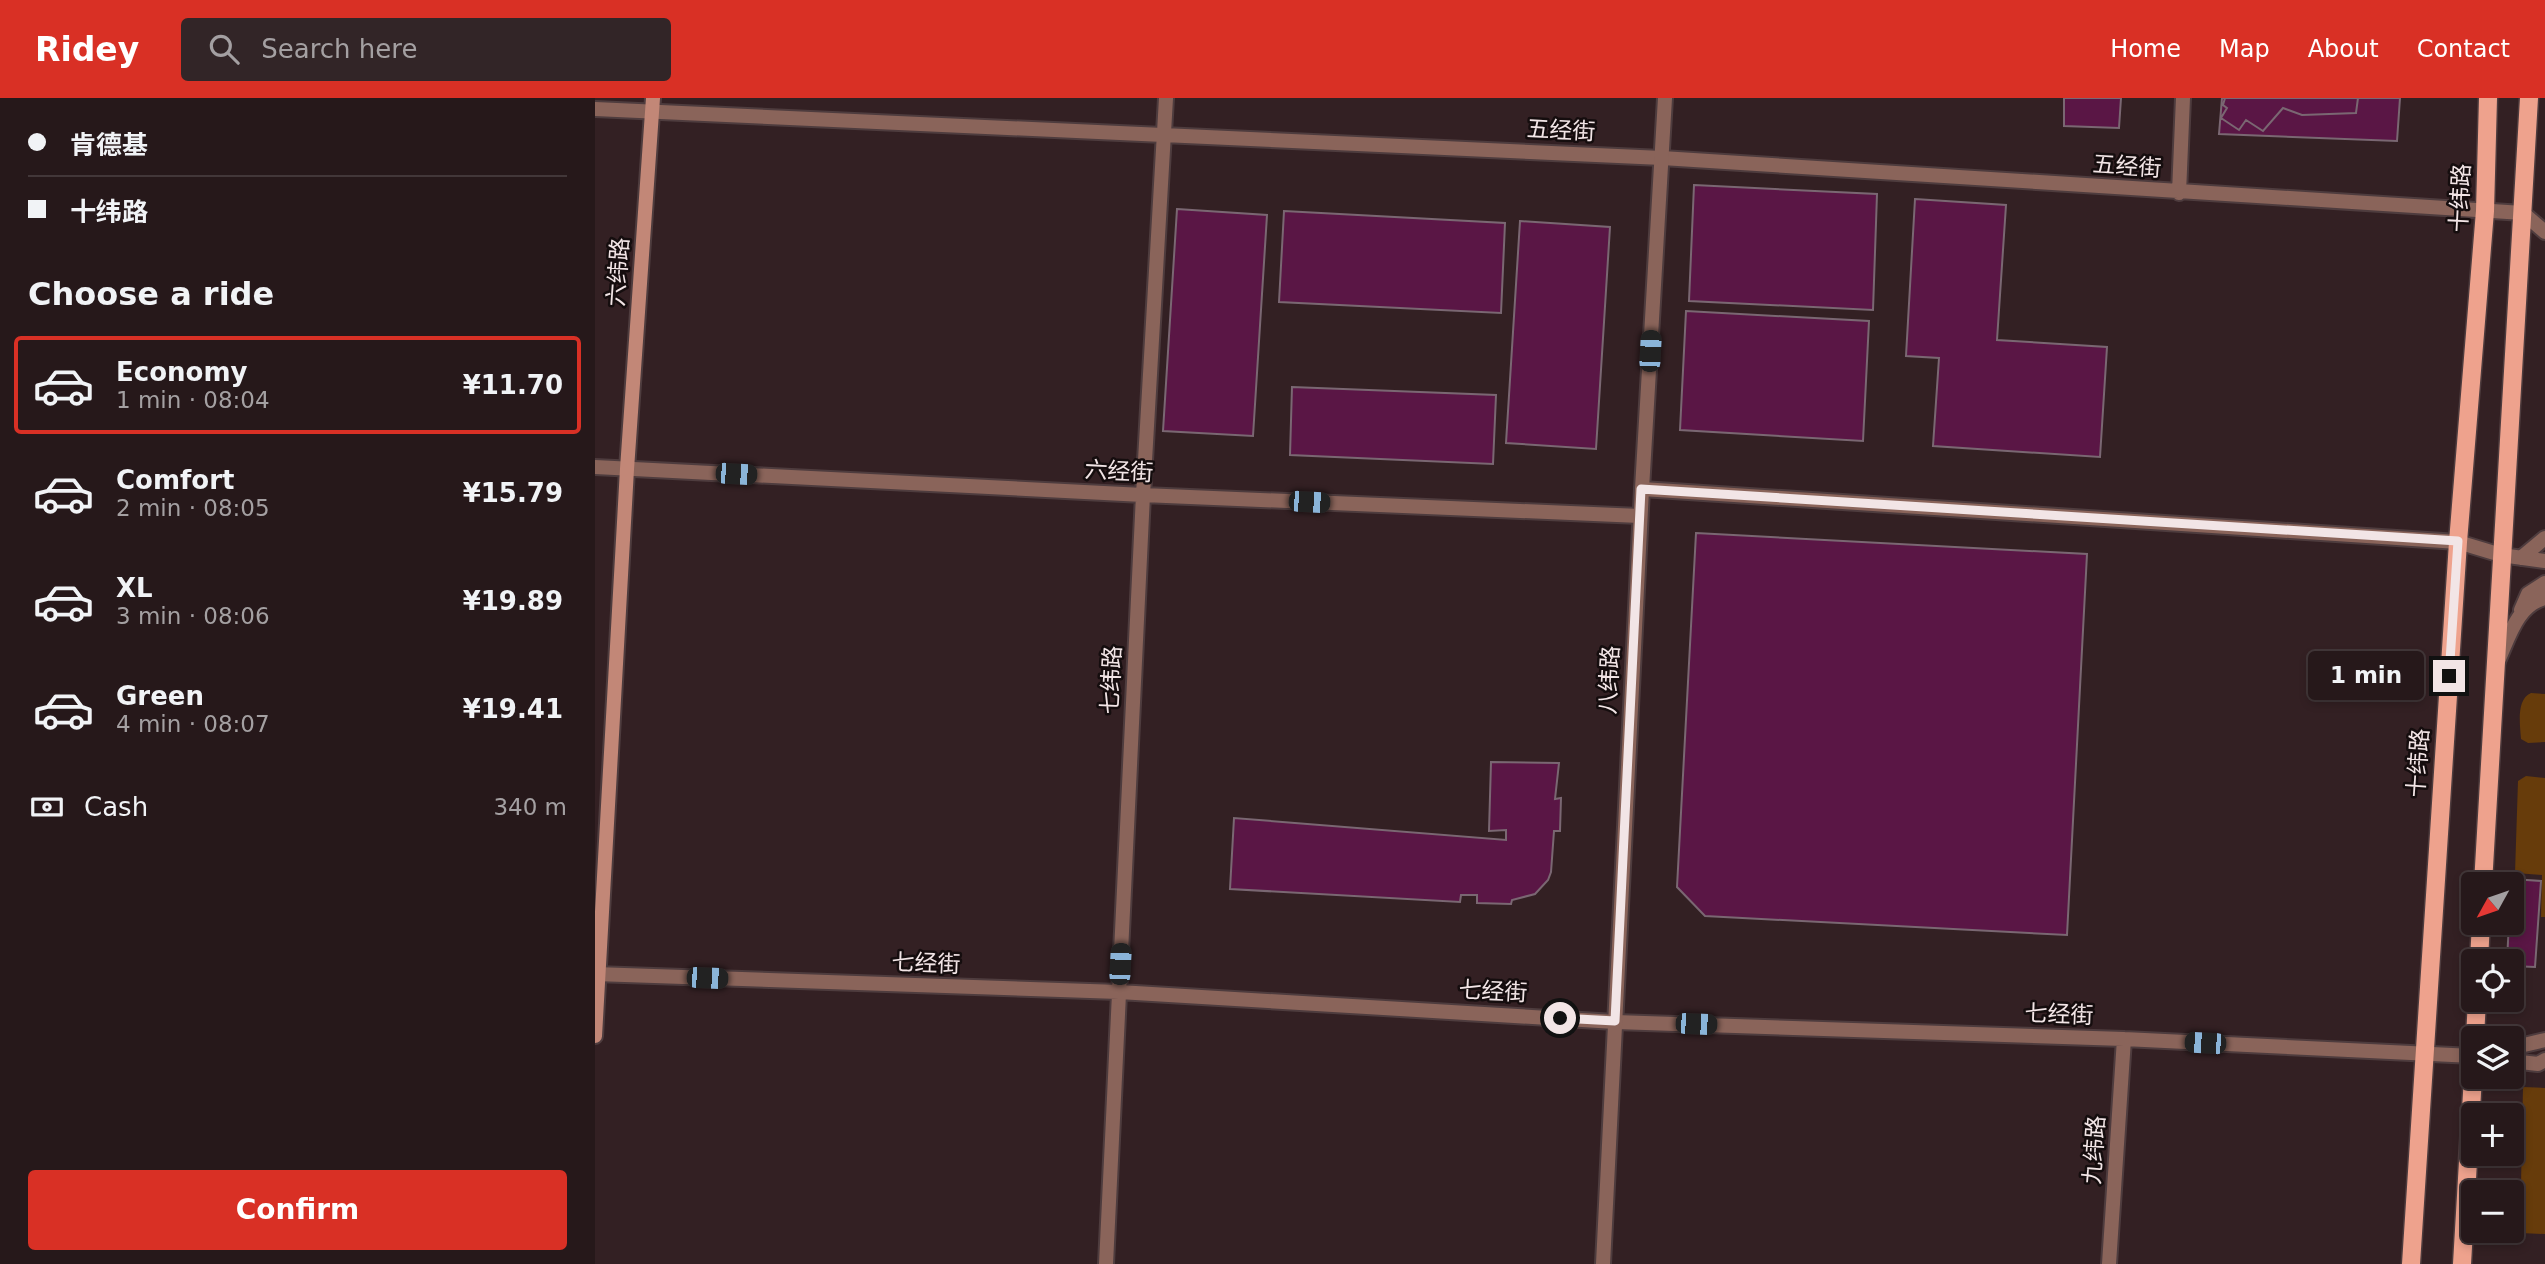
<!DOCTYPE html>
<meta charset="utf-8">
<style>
body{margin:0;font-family:"DejaVu Sans","Noto Sans SC",sans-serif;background:#322527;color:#f1f3f6;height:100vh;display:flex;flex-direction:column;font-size:26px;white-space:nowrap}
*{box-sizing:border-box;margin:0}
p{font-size:23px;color:#a4a0a2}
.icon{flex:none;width:38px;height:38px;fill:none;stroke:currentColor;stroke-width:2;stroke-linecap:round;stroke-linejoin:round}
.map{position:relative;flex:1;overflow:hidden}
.drawer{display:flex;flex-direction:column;background:#26181a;width:595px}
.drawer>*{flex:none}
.hud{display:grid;align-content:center;height:154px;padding:0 28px;background:#26181a}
.needle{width:46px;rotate:230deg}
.buttons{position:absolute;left:1866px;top:774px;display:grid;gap:14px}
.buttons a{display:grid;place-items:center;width:63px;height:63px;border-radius:7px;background:#26181a;box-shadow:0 4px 10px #0003,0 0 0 2px #423739;font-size:35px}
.end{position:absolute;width:32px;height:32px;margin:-16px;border:9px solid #f2e5e6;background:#111;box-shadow:0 0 0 4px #111}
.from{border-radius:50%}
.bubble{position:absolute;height:49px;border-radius:7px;background:#26181a;box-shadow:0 4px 10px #0003,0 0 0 2px #423739;font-size:23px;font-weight:600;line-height:49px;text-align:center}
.car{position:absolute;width:21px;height:42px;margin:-21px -10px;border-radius:9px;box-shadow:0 0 5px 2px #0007;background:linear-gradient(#222 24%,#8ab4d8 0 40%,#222 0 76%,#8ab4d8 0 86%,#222 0)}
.hud b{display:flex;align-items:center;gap:24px;height:66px;font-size:26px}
.hud b+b{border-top:2px solid #423739}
.hud i{width:18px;height:18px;background:#f1f3f6}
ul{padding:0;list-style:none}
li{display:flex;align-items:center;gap:21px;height:98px;margin:0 14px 10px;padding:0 14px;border:4px solid transparent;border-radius:7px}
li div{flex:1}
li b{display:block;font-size:26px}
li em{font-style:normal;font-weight:600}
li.on{border-color:#d93025}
li>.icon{width:63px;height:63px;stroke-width:1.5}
h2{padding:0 28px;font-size:32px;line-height:84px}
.pay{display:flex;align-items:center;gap:18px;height:77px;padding:0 28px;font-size:26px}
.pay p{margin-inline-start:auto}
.primary-button{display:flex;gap:14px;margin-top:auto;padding:14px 28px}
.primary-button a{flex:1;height:80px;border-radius:7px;background:#d93025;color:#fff;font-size:28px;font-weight:600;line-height:80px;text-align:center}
header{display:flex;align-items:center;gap:42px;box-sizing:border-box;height:98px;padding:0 35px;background:#d93025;color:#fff}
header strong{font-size:33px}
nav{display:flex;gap:38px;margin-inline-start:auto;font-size:24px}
.search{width:490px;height:63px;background:#322527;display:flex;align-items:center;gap:18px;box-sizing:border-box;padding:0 24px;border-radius:7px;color:#a4a0a2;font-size:26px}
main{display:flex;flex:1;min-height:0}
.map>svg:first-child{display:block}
</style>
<header>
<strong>Ridey</strong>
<div class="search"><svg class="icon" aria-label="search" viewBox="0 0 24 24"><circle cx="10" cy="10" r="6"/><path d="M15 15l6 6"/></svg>Search here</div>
<nav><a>Home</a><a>Map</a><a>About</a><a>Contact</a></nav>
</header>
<main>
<section class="drawer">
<div class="hud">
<b><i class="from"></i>肯德基</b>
<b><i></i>十纬路</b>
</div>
<h2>Choose a ride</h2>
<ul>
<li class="on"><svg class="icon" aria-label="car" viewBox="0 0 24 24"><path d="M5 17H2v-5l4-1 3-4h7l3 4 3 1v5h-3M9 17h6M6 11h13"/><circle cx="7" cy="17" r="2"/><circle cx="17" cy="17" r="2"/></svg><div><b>Economy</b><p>1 min · 08:04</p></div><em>¥11.70</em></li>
<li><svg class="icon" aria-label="car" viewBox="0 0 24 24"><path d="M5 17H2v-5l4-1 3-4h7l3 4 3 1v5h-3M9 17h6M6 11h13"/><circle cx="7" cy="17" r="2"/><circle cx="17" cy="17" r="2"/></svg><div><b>Comfort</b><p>2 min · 08:05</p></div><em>¥15.79</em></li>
<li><svg class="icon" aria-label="car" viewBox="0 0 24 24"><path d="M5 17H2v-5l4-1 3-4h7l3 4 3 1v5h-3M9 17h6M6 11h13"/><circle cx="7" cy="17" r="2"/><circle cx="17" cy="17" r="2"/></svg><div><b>XL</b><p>3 min · 08:06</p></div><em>¥19.89</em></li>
<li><svg class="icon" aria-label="car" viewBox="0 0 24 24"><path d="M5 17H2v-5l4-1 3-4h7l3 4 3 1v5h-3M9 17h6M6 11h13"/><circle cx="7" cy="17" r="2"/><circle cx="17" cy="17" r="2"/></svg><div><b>Green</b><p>4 min · 08:07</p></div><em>¥19.41</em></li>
</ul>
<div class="pay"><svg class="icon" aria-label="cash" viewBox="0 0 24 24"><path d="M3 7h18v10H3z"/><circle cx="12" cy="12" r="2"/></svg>Cash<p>340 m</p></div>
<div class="primary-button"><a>Confirm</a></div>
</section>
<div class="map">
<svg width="1950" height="1166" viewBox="0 0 1950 1166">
<rect width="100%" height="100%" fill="#332023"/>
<path fill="#673c0b" d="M1936,595l14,1v48l-17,1 -7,-4c-1,-14 -5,-40 10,-46z
M1931,678l19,2v139h-4l1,-42 -27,-2 3,-92z
M1928,989l22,1v146l-25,-1z"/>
<path fill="#5a1645" stroke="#7a6772" stroke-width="2" d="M1469,0h57l-2,30 -55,-2z
M1627,0h178l-3,43 -178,-7z
M1630,0h133l-2,15 -54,2 -19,-7 -20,23 -17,-11 -7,10 -18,-12 6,-10 -4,-3z
M1099,87l183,9 -4,116 -184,-9z
M1320,101l91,6 -9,135 110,7 -7,110 -167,-11 6,-88 -33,-2z
M582,111l90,6 -14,221 -90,-5z
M689,113l221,12 -4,90 -222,-11z
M925,123l90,6 -14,222 -90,-6z
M1091,213l183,10 -6,120 -183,-11z
M697,289l204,8 -3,69 -203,-9z
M1101,435l391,21 -20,381 -362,-19 -28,-29z
M896,664l68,1 -4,36 6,-1 -1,33h-6l-3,41 -3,8 -13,14 -23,6 -1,4 -34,-1v-8h-16l-1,7 -230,-13 4,-71 272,22v-10l-17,1z
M1917,781l29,2 -6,86 -24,-1v-5h-4l2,-39h2z"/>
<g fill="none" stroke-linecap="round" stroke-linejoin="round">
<g stroke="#4e3c3e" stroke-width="18">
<path id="service" d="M1928,115l22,19
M1047,391l816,53 43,13 44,6
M1926,460l24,-20
M1926,512l7,-16 17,-11
M1903,563c11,-24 19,-56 47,-63
M1916,950l34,-8
M1916,963l27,3 7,-4"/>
</g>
<g stroke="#4e3c3e" stroke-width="18">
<path id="minor" d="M0,11l1067,49 861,55
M1584,95l4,-95
M0,369l548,28 497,21
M0,876l524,18 496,30 509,17 349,17
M511,1166l37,-769 23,-397
M1514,1166l15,-225"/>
</g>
<g stroke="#4e3c3e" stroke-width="18">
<path id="tertiary" d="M1008,1166l39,-775 23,-391"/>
</g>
<g stroke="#4e3c3e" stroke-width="18">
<path id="secondary" d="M0,938l32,-567 26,-371"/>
</g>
<g stroke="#4e3c3e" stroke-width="21">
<path id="primary" d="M1888,786l46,-786
M1884,863l2,-39
M1880,940l2,-39
M1816,1166l47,-722 27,-331 3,-113
M1867,1166l11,-188"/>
</g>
<use href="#service" stroke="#8a645a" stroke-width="14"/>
<use href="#minor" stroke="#8a645a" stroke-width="14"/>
<use href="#tertiary" stroke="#8a645a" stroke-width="14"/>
<use href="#secondary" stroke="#c28777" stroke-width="14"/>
<use href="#primary" stroke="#eea28d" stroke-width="18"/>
</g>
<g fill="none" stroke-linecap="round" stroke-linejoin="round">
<path stroke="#f2e5e6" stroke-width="9" d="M965,920l55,3 26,-532 817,52 -9,135"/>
</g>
<g text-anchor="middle" stroke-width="5" stroke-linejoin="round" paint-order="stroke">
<g font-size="23" fill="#f2e5e6" stroke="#150d0e">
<text transform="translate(966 32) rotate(3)" y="8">五经街</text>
<text transform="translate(1532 68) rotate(4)" y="8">五经街</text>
<text transform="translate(1865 100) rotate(-87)" y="8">十纬路</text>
<text transform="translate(23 174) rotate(-86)" y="8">六纬路</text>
<text transform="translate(524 373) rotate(3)" y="8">六经街</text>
<text transform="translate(516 582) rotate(-87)" y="8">七纬路</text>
<text transform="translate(1014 582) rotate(-87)" y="8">八纬路</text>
<text transform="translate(1823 665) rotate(-86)" y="8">十纬路</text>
<text transform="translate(331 865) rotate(2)" y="8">七经街</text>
<text transform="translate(898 893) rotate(3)" y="8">七经街</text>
<text transform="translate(1464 916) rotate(2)" y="8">七经街</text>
<text transform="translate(1499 1052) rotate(-86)" y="8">九纬路</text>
</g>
</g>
</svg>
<div class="buttons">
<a><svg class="needle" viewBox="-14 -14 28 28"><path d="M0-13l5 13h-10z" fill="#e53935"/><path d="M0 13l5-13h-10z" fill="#a4a0a2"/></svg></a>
<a><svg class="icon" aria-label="locate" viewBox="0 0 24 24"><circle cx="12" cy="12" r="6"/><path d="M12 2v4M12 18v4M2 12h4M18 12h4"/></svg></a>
<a><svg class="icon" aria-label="layers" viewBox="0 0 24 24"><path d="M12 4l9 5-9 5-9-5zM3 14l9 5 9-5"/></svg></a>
<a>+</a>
<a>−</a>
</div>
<i class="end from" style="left:965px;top:920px"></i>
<i class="end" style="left:1854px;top:578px"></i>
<div class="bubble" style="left:1713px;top:553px;width:116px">1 min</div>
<i class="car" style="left:1055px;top:253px;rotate:3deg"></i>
<i class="car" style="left:141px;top:376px;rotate:93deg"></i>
<i class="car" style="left:714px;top:404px;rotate:93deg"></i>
<i class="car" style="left:525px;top:866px;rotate:3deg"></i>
<i class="car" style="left:112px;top:880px;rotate:92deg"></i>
<i class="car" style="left:1101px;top:926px;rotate:92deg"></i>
<i class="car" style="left:1610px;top:945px;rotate:273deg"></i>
</div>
</main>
